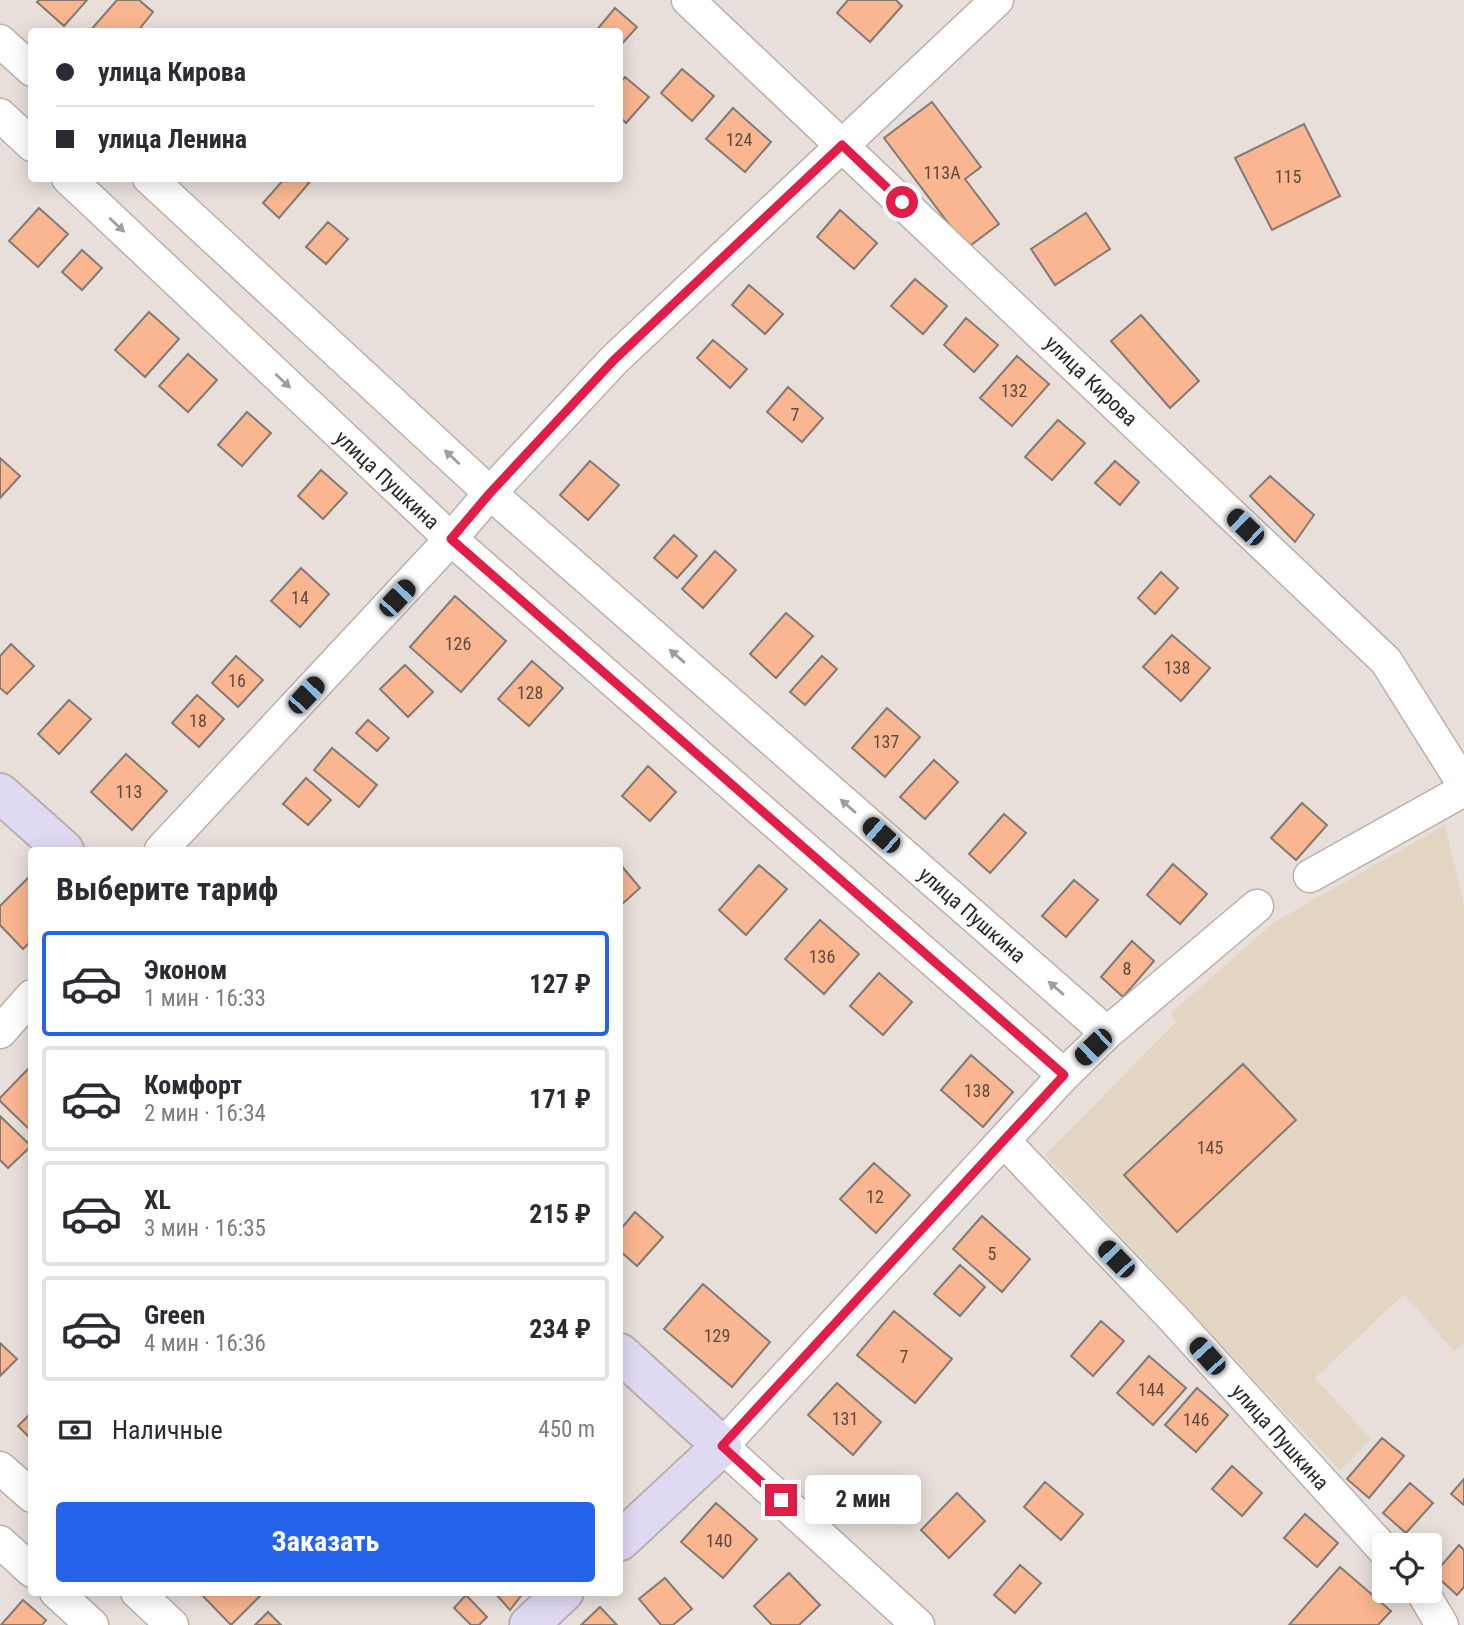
<!DOCTYPE html>
<html lang="ru">
<meta charset="utf-8">
<style>
body{margin:0;font-family:"Roboto Condensed",sans-serif;background:#f7f7f7;color:#2b2b33;height:100vh;display:flex;flex-direction:column;font-size:26px;white-space:nowrap}
*{box-sizing:border-box;margin:0}
p{font-size:23px;color:#7c7c81}
.icon{flex:none;width:38px;height:38px;fill:none;stroke:currentColor;stroke-width:2;stroke-linecap:round;stroke-linejoin:round}
.map{position:relative;flex:1;overflow:hidden}
.details{position:absolute;left:28px;top:847px;width:595px;height:749px;display:flex;flex-direction:column;background:#fff;border-radius:7px;box-shadow:0 4px 18px #0003}
.details>*{flex:none}
.hud{position:absolute;left:28px;top:28px;width:595px;height:154px;border-radius:7px;box-shadow:0 4px 18px #0003;display:grid;align-content:center;height:154px;padding:0 28px;background:#fff}
.buttons{position:absolute;left:1372px;top:1533px;display:grid;gap:14px}
.buttons a{display:grid;place-items:center;width:70px;height:70px;border-radius:7px;background:#fff;box-shadow:0 4px 18px #0003;font-size:35px}
.end{position:absolute;width:32px;height:32px;margin:-16px;border:9px solid #e11d48;background:#fff;box-shadow:0 0 0 4px #fff}
.from{border-radius:50%}
.bubble{position:absolute;height:49px;border-radius:7px;background:#fff;box-shadow:0 4px 18px #0003;font-size:23px;font-weight:700;line-height:49px;text-align:center}
.car{position:absolute;width:21px;height:42px;margin:-21px -10px;border-radius:9px;box-shadow:0 0 5px 2px #0007;background:linear-gradient(#222 24%,#8ab4d8 0 40%,#222 0 76%,#8ab4d8 0 86%,#222 0)}
.hud b{display:flex;align-items:center;gap:24px;height:66px;font-size:26px}
.hud b+b{border-top:2px solid #e1e1e2}
.hud i{width:18px;height:18px;background:#2b2b33}
ul{padding:0;list-style:none}
li{display:flex;align-items:center;gap:21px;height:105px;margin:0 14px 10px;padding:0 14px;border:4px solid #e1e1e2;border-radius:7px}
li div{flex:1}
li b{display:block;font-size:26px}
li em{font-style:normal;font-weight:700}
li.active{border-color:#2563eb}
li>.icon{width:63px;height:63px;stroke-width:1.5}
h2{padding:0 28px;font-size:32px;line-height:84px}
.pay{display:flex;align-items:center;gap:18px;height:77px;padding:0 28px;font-size:26px}
.pay p{margin-inline-start:auto}
.primary-button{display:flex;gap:14px;margin-top:auto;padding:14px 28px}
.primary-button a{flex:1;height:80px;border-radius:7px;background:#2563eb;color:#fff;font-size:28px;font-weight:700;line-height:80px;text-align:center}
.map>svg:first-child{display:block}
</style>
<div class="map">
<svg width="1464" height="1625" viewBox="0 0 1464 1625">
<rect width="100%" height="100%" fill="#e8dfda"/>
<path fill="#e2d6c2" d="M1445,825l19,80v437l-10,9 -50,-57 -89,84 56,61 -31,32 -295,-316 131,-133 -5,-9 102,-90z"/>
<path fill="#f9b690" stroke="#827a75" stroke-width="2" d="M39,0h48l-23,26 -27,-24z
M117,0h22l14,12 -16,20h-48z
M848,0h48l6,6 -32,36 -33,-29z
M615,8l22,19 -17,19v-14h-25z
M682,69l32,27 -22,25 -31,-28z
M625,77l24,20 -23,26 -6,-6v-34z
M932,102l49,65 -16,12 34,45 -32,24 -83,-110z
M733,108l38,34 -26,30 -39,-33z
M1304,124l36,72 -68,34 -37,-72z
M285,178h19l5,5 -30,35 -16,-15z
M39,208l29,26 -30,33 -29,-26z
M840,210l37,33 -23,26 -37,-32z
M1086,213l24,36 -55,36 -24,-36z
M328,222l20,17 -22,25 -20,-17z
M82,250l20,18 -20,22 -20,-18z
M915,279l32,27 -24,28 -32,-28z
M749,285l34,29 -18,20 -33,-29z
M149,312l30,27 -34,38 -30,-27z
M1141,315l58,66 -29,27 -59,-67z
M966,318l32,27 -24,27 -30,-27z
M713,340l34,29 -17,19 -33,-30z
M188,354l29,26 -29,32 -29,-26z
M1017,356l32,28 -37,42 -32,-28z
M788,387l35,31 -21,24 -35,-30z
M247,412l24,21 -29,33 -24,-21z
M1058,420l27,23 -33,37 -27,-23z
M0,458l20,18 -20,22z
M590,461l29,24 -31,35 -28,-25z
M1115,461l24,21 -19,23 -25,-22z
M321,470l26,23 -24,26 -25,-23z
M1270,476l44,39 -19,27 -45,-46z
M674,535l23,21 -20,22 -23,-20z
M715,551l21,19 -33,38 -21,-19z
M301,568l28,26 -29,33 -29,-26z
M1161,572l17,16 -23,26 -17,-16z
M455,596l51,45 -45,51 -51,-45z
M786,613l27,23 -37,42 -26,-24z
M1172,635l38,33 -29,33 -38,-34z
M11,644l23,22 -27,28 -7,-6v-32z
M236,656l27,24 -25,27 -26,-24z
M822,656l15,13 -32,36 -15,-13z
M532,661l31,27 -34,38 -31,-27z
M405,665l28,27 -25,25 -28,-28z
M197,695l27,24 -25,28 -27,-24z
M69,700l22,19 -32,35 -21,-20z
M887,708l33,29 -35,40 -33,-29z
M368,720l21,18 -12,13 -21,-18z
M332,748l45,37 -18,22 -45,-37z
M126,754l41,37 -35,39 -41,-38z
M934,760l24,22 -33,37 -25,-22z
M648,766l28,26 -26,29 -28,-25z
M306,778l25,22 -23,25 -25,-21z
M1302,803l25,22 -31,35 -25,-22z
M1004,814l22,19 -36,40 -21,-19z
M620,864l20,24 -20,18z
M1173,864l34,30 -27,30 -33,-29z
M759,865l28,24 -41,46 -27,-25z
M31,875l1,65 -9,9 -23,-24v-19z
M1074,880l24,20 -32,37 -24,-21z
M820,920l39,34 -35,40 -39,-35z
M1132,941l22,20 -31,36 -22,-20z
M879,973l33,29 -29,33 -33,-29z
M971,1055l42,37 -30,35 -42,-37z
M1243,1064l53,56 -119,112 -53,-57z
M28,1069l4,4v59l-32,-31v-3z
M0,1116l31,30 -23,22 -8,-8z
M874,1163l36,32 -34,38 -36,-34z
M635,1212l28,25 -26,29 -17,-15v-21z
M982,1216l48,43 -28,33 -49,-43z
M960,1265l25,22 -25,29 -26,-22z
M703,1284l67,58 -38,45 -68,-58z
M894,1311l58,48 -37,44 -58,-48z
M1101,1321l23,20 -31,35 -22,-20z
M0,1343l17,16 -17,17z
M1149,1356l37,32 -33,37 -36,-32z
M837,1383l44,39 -28,33 -45,-40z
M1197,1388l31,27 -32,37 -31,-27z
M32,1412v28l-14,-14z
M1382,1438l22,18 -35,42 -22,-19z
M1232,1466l30,27 -20,23 -30,-27z
M1464,1479v26l-13,-11z
M1045,1482l38,32 -22,26 -37,-33z
M1410,1483l23,20 -27,30 -23,-20z
M957,1493l28,28 -36,37 -28,-28z
M716,1503l41,36 -34,39 -42,-36z
M1305,1514l33,29 -21,24 -33,-29z
M1459,1545l5,5v37l-7,8 -23,-21z
M1020,1565l21,18 -26,30 -21,-18z
M1340,1567l51,44 -13,14h-89z
M789,1573l31,32 -21,20h-27l-18,-19z
M665,1578l27,31 -19,16h-12l-22,-26z
M199,1592h63l1,1 -32,32z
M494,1592h30l-14,18z
M466,1595l21,22 -8,8h-8l-17,-17z
M23,1600l23,20 -4,5h-41z
M600,1607l17,18h-36z
M268,1612l13,13h-26z"/>
<g fill="none" stroke-linecap="round" stroke-linejoin="round">
<g stroke="#b9b0ab" stroke-width="35">
<path id="street" d="M688,0l698,661 78,124
M0,41l32,29
M0,115l32,30
M68,178l383,361 613,536
M149,178l341,315 617,540
M161,850l290,-311 39,-46 124,-133 383,-360
M1310,876l154,-86
M0,1032l32,-36
M1004,1141l169,177 211,232
M0,1468l32,28
M0,1542l32,29
M1422,1591l20,34
M56,1592l36,33
M137,1592l35,33
M918,1625l-196,-179 342,-371 43,-42 150,-127"/>
</g>
<g stroke="#b9b0ab" stroke-width="42">
<path id="secondary" d="M0,793l64,57
M620,1353l102,93 -102,95
M529,1625l35,-33"/>
</g>
<use href="#street" stroke="#fff" stroke-width="32"/>
<use href="#secondary" stroke="#e0d9f3" stroke-width="38"/>
</g>
<defs><path id="oneway-solid" d="M-6-.8H1V-3.2L6.5 0L1 3.2V.8H-6Z" transform="scale(1.75)"/></defs>
<g fill="#9f9e9d">
<use href="#oneway-solid" transform="translate(117 225) rotate(43)"/>
<use href="#oneway-solid" transform="translate(283 381) rotate(43)"/>
<use href="#oneway-solid" transform="translate(452 457) rotate(-137)"/>
<use href="#oneway-solid" transform="translate(677 656) rotate(-139)"/>
<use href="#oneway-solid" transform="translate(848 806) rotate(-139)"/>
<use href="#oneway-solid" transform="translate(1056 988) rotate(-139)"/>
</g>
<g fill="none" stroke-linecap="round" stroke-linejoin="round">
<path stroke="#e11d48" stroke-width="9" d="M781,1500l-59,-54 342,-371 -613,-536 39,-46 124,-133 228,-215 60,57"/>
</g>
<g text-anchor="middle" stroke-width="5" stroke-linejoin="round" paint-order="stroke">
<g font-size="18" fill="#5e4b40">
<text x="739" y="146">124</text>
<text x="942" y="179">113А</text>
<text x="1288" y="183">115</text>
<text x="1014" y="397">132</text>
<text x="795" y="421">7</text>
<text x="300" y="604">14</text>
<text x="458" y="650">126</text>
<text x="1177" y="674">138</text>
<text x="237" y="687">16</text>
<text x="530" y="699">128</text>
<text x="198" y="727">18</text>
<text x="886" y="748">137</text>
<text x="129" y="798">113</text>
<text x="822" y="963">136</text>
<text x="1127" y="975">8</text>
<text x="977" y="1097">138</text>
<text x="1210" y="1154">145</text>
<text x="875" y="1203">12</text>
<text x="992" y="1260">5</text>
<text x="717" y="1342">129</text>
<text x="904" y="1363">7</text>
<text x="1151" y="1396">144</text>
<text x="845" y="1425">131</text>
<text x="1196" y="1426">146</text>
<text x="719" y="1547">140</text>
</g>
<g font-size="21" fill="#2a2725" stroke="#fff">
<text transform="translate(1091 381) rotate(44)" y="7">улица Кирова</text>
<text transform="translate(387 480) rotate(43)" y="7">улица Пушкина</text>
<text transform="translate(972 915) rotate(41)" y="7">улица Пушкина</text>
<text transform="translate(1280 1437) rotate(48)" y="7">улица Пушкина</text>
</g>
</g>
</svg>
<div class="buttons">
<a><svg class="icon" aria-label="locate" viewBox="0 0 24 24"><circle cx="12" cy="12" r="6"/><path d="M12 2v4M12 18v4M2 12h4M18 12h4"/></svg></a>
</div>
<i class="end from" style="left:902px;top:202px"></i>
<i class="end" style="left:781px;top:1500px"></i>
<div class="bubble" style="left:805px;top:1475px;width:116px">2 мин</div>
<i class="car" style="left:1245px;top:527px;rotate:314deg"></i>
<i class="car" style="left:397px;top:598px;rotate:43deg"></i>
<i class="car" style="left:306px;top:695px;rotate:43deg"></i>
<i class="car" style="left:881px;top:835px;rotate:311deg"></i>
<i class="car" style="left:1093px;top:1047px;rotate:226deg"></i>
<i class="car" style="left:1116px;top:1259px;rotate:316deg"></i>
<i class="car" style="left:1207px;top:1356px;rotate:318deg"></i>
<div class="hud">
<b><i class="from"></i>улица Кирова</b>
<b><i></i>улица Ленина</b>
</div>
<section class="details">
<h2>Выберите тариф</h2>
<ul>
<li class="active"><svg class="icon" aria-label="car" viewBox="0 0 24 24"><path d="M5 17H2v-5l4-1 3-4h7l3 4 3 1v5h-3M9 17h6M6 11h13"/><circle cx="7" cy="17" r="2"/><circle cx="17" cy="17" r="2"/></svg><div><b>Эконом</b><p>1 мин · 16:33</p></div><em>127 ₽</em></li>
<li><svg class="icon" aria-label="car" viewBox="0 0 24 24"><path d="M5 17H2v-5l4-1 3-4h7l3 4 3 1v5h-3M9 17h6M6 11h13"/><circle cx="7" cy="17" r="2"/><circle cx="17" cy="17" r="2"/></svg><div><b>Комфорт</b><p>2 мин · 16:34</p></div><em>171 ₽</em></li>
<li><svg class="icon" aria-label="car" viewBox="0 0 24 24"><path d="M5 17H2v-5l4-1 3-4h7l3 4 3 1v5h-3M9 17h6M6 11h13"/><circle cx="7" cy="17" r="2"/><circle cx="17" cy="17" r="2"/></svg><div><b>XL</b><p>3 мин · 16:35</p></div><em>215 ₽</em></li>
<li><svg class="icon" aria-label="car" viewBox="0 0 24 24"><path d="M5 17H2v-5l4-1 3-4h7l3 4 3 1v5h-3M9 17h6M6 11h13"/><circle cx="7" cy="17" r="2"/><circle cx="17" cy="17" r="2"/></svg><div><b>Green</b><p>4 мин · 16:36</p></div><em>234 ₽</em></li>
</ul>
<div class="pay"><svg class="icon" aria-label="cash" viewBox="0 0 24 24"><path d="M3 7h18v10H3z"/><circle cx="12" cy="12" r="2"/></svg>Наличные<p>450 m</p></div>
<div class="primary-button"><a>Заказать</a></div>
</section>
</div>
